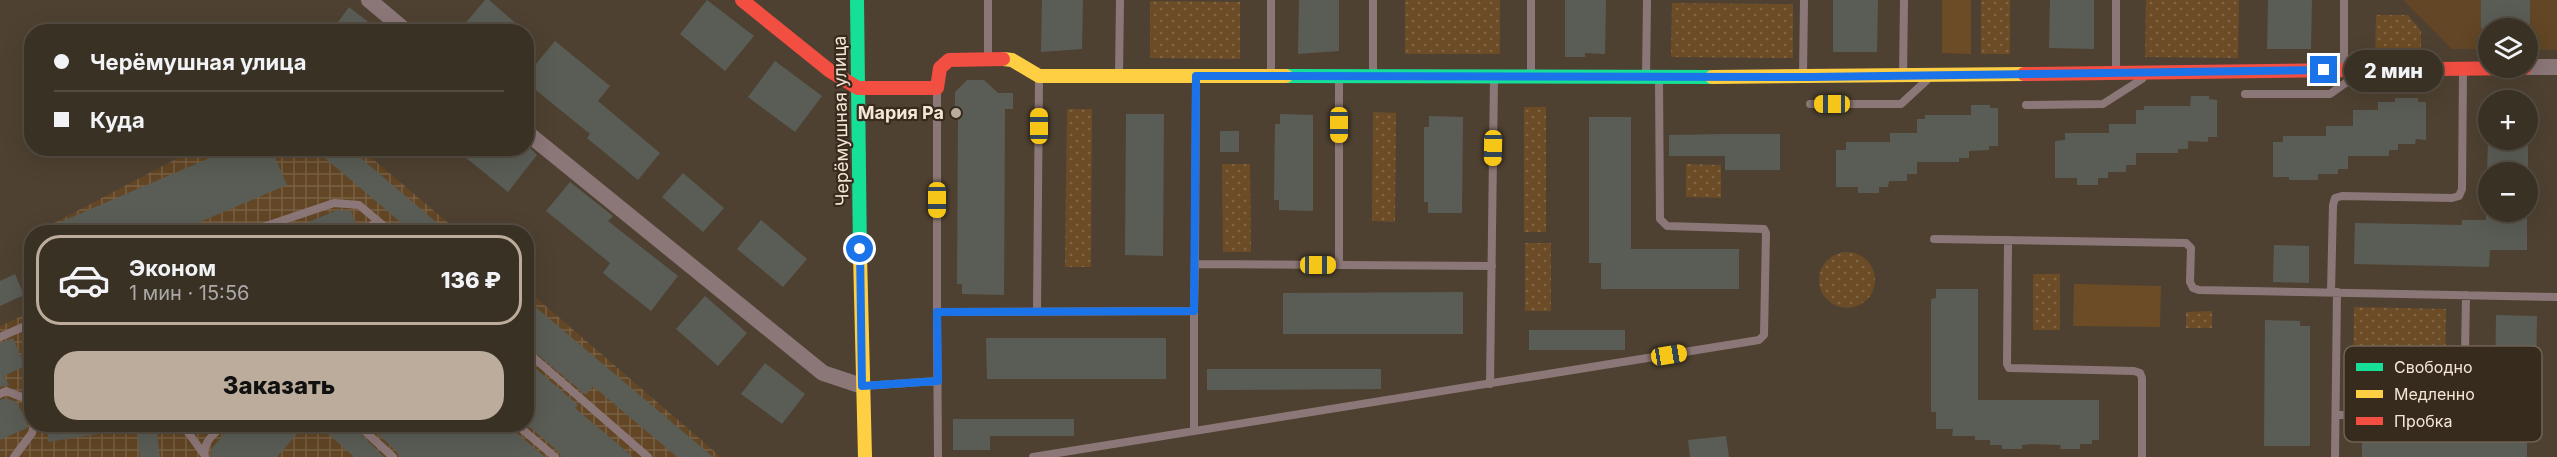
<!DOCTYPE html>
<html lang="ru">
<meta charset="utf-8">
<style>
body{margin:0;font-family:Inter,sans-serif;background:#41392d;color:#f1f3f6;height:100vh;display:flex;flex-direction:column;font-size:22px;white-space:nowrap}
*{box-sizing:border-box;margin:0}
p{font-size:20px;color:#aba9a7}
.icon{flex:none;width:33px;height:33px;fill:none;stroke:currentColor;stroke-width:2;stroke-linecap:round;stroke-linejoin:round}
.map{position:relative;flex:1;overflow:hidden}
.drawer{position:absolute;left:24px;top:225px;width:510px;height:207px;display:flex;flex-direction:column;background:#3a3125;border-radius:24px;box-shadow:0 6px 24px #0002,0 0 0 2px #544c42}
.drawer>*{flex:none}
.hud{position:absolute;left:24px;top:24px;width:510px;height:132px;border-radius:24px;box-shadow:0 6px 24px #0002,0 0 0 2px #544c42;display:grid;align-content:center;height:132px;padding:0 30px;background:#3a3125}
.buttons{position:absolute;left:2478px;top:18px;display:grid;gap:12px}
.buttons a{display:grid;place-items:center;width:60px;height:60px;border-radius:50%;background:#3a3125;box-shadow:0 6px 24px #0002,0 0 0 2px #544c42;font-size:30px}
.end{position:absolute;width:27px;height:27px;margin:-14px;border:8px solid #1a73e8;background:#fff;box-shadow:0 0 0 3px #fff}
.from{border-radius:50%}
.bubble{position:absolute;height:42px;border-radius:21px;background:#3a3125;box-shadow:0 6px 24px #0002,0 0 0 2px #544c42;font-size:20px;font-weight:800;line-height:42px;text-align:center}
.car{position:absolute;width:18px;height:36px;margin:-18px -9px;border-radius:8px;box-shadow:0 0 4px 2px #0007;background:linear-gradient(#f5c518 24%,#345 0 40%,#f5c518 0 76%,#345 0 86%,#f5c518 0)}
.hud b{display:flex;align-items:center;gap:21px;height:57px;font-size:22px}
.hud b+b{border-top:2px solid #544c42}
.hud i{width:15px;height:15px;background:#f1f3f6}
ul{padding:10px 0 0;list-style:none}
li{display:flex;align-items:center;gap:18px;height:90px;margin:0 12px 9px;padding:0 18px;border:3px solid transparent;border-radius:24px}
li div{flex:1}
li b{display:block;font-size:22px}
li em{font-style:normal;font-weight:800}
li.on{border-color:#bbac9c}
li>.icon{width:54px;height:54px;stroke-width:1.5}
.action{display:flex;gap:12px;margin-top:auto;padding:12px 30px}
.action a{flex:1;height:69px;border-radius:24px;background:#bbac9c;color:#111;font-size:24px;font-weight:800;line-height:69px;text-align:center}
.map>svg:first-child{display:block}
</style>
<div class="map">
<svg width="2557" height="457" viewBox="0 0 2557 457">
<defs>
<pattern id="industrial-grid" width="8" height="8" patternUnits="userSpaceOnUse" patternTransform="scale(1.5)"><rect width="8" height="8" fill="#624625"/><path d="M0 4h8M4 0v8" fill="none" stroke="#796144"/></pattern>
<pattern id="park-dots" width="8" height="8" patternUnits="userSpaceOnUse" patternTransform="scale(1.5)"><rect width="8" height="8" fill="#6c4c26"/><path d="M2 2h.1M6 6h.1" fill="none" stroke="#826645" stroke-width="1.8" stroke-linecap="round"/></pattern>
</defs>
<rect width="100%" height="100%" fill="#4e4131"/>
<path fill="#624625" d="M2403,0h154v50l-29,-1v-21h-40v21h-36z"/>
<path fill="url(#industrial-grid)" d="M197,148l164,1 98,83h-422z
M527,290l194,167h-721v-131l31,-14 1,112h494z"/>
<path fill="#6c4c26" d="M1942,0h29v54l-29,-1z
M2074,284l87,2 -1,41 -87,-1z"/>
<path fill="url(#park-dots)" d="M1405,0h95v54h-95z
M1981,0h29v54h-29z
M2146,0h93l-1,58 -93,-1z
M1150,1l90,1v57l-90,-1z
M1672,3l121,1v54l-122,-1z
M2376,15h32l13,16v30h-46z
M1524,107h22v125h-22z
M1067,109h25l-1,158h-26z
M1373,112l23,1 -1,109 -23,-1z
M1222,164h28l1,88h-28z
M1686,164l35,1v33l-35,-1z
M1525,243h26v68h-26z
M1819 280a28 28 0 1 1 56 0a28 28 0 1 1-56 0Z
M2033,274h27v56h-27z
M2354,307l92,2 -1,82 -92,-1z
M2212,311v17h-26v-16z"/>
<path fill="#5a5d55" d="M485,0h4l37,32h-68z
M707,0l47,36 -29,35 -45,-37z
M1042,0h41l-1,49 -41,3z
M1299,0h40v51l-41,3z
M1565,0h41l-1,54 -20,-1v4h-20z
M1833,0h45l-1,52h-44z
M2050,0h44v49l-45,-1z
M2268,0h44l-1,49h-44z
M2481,0h49v28h-49z
M349,7l32,25h-50z
M555,41l55,45 -12,15 62,52 -22,27 -51,-42 3,-4 -64,-52v-6z
M775,61l47,35 -27,36 -47,-35z
M967,80h17l14,13h15v16h-8l-1,186 -42,-1v-10h-5l1,-170 -3,-1v-21z
M2191,96h18v3l8,1v37h-9v5l-20,-1v8h-10v4h-42v12h-10v7h-18v6h-10v7h-21v-7h-22v-37l10,-1v-7h44v-9h27v-14h8v-4h46z
M2395,98h23v4h8v38l-10,-1 -1,5h-17v6h-9v6h-41v13h-10v5h-20v6h-29v-3h-16v-35h10v-6h43v-10h27v-16h25v-8h17z
M1971,105h19v3h8v38h-9v4l-20,1v7h-10v4h-42v12h-10v7h-18l-1,6h-9v6h-21v-6h-22v-37h10v-8h44v-9h27v-14h8v-4h46z
M1126,114h38l-1,142 -38,-1z
M1280,114l33,1v96l-34,-1v-10h-5l1,-76h5z
M1429,116l34,1 -1,96h-34v-11h-4v-75h5z
M1589,117h42v132h108v40h-138v-26h-12z
M1220,131h19v21h-19z
M1725,134h55v36h-55v-14h-56v-21z
M2488,140h40v32h-41z
M233,148h38l16,37 -111,47h-139z
M313,148h36l99,84h-36z
M454,148h76l7,7 -29,37z
M683,173l41,35 -21,24 -41,-35z
M570,182l43,34 -5,5 70,55 -27,35 -48,-38 7,-10 -64,-52z
M338,210l13,1 6,15 -14,6h-59z
M2486,212h41v38h-37l-1,17 -135,-3 1,-41 107,2v-5h24z
M761,220l46,39 -24,28 -46,-38z
M2274,245l35,1v37l-36,-1z
M15,274l9,21 -24,11v-25z
M1936,289h42v111h121v40h-7v4h-12v5h-20l1,-4 -29,-1 -10,1v4h-20v-4h-12v-5h-15v-4h-23l1,-7h-17v-17h-5v-113l5,-1z
M1463,292v42h-180v-41z
M705,296l42,37 -29,33 -42,-37z
M526,299l187,158h-36l-84,-71 -7,9 -60,-50z
M2496,315l41,1 -2,114h-8v27h-165v-19l107,2v-5l25,1z
M2265,320l35,1v5h10v120h-46z
M1529,330h96v20h-96z
M13,338l12,28 -21,10 5,9 -9,2v-44z
M986,338h180v41h-179z
M526,360l52,45 -3,3 58,49h-72l-2,-5 -33,-28z
M765,363l40,31 -23,30 -41,-30z
M1207,369h174v20l-174,1z
M6,398l11,4 10,22v4l-27,12v-40z
M953,419h121v17h-84v14h-37z
M48,424h54l1,9 -55,9z
M136,424h20l4,33h-20z
M233,424h73l-29,33h-66l1,-9z
M317,424h34l33,33h-30z
M367,424h143l2,5 33,28h-146l-2,-5z
M1726,436l3,21h-39l-2,-17z"/>
<g fill="none" stroke-linecap="round" stroke-linejoin="round">
<path stroke="#8c7778" stroke-width="8" d="M1531,0v75
M2116,0v72
M988,56v-56
M2344,70v-70
M1119,75l1,-75
M1271,75v-75
M1803,75l1,-75
M1903,75l1,-75
M1373,76v-76
M1646,76l1,-75
M937,91v221l257,-1 1,-47 297,2
M2245,94h85l24,-17
M1810,104h91l26,-24
M2026,105l77,-1 39,-25
M248,232l86,-29 25,2 32,27
M366,232l11,-12
M1934,239l252,4 5,5 -1,34 3,6 6,2 358,7
M2008,240l-1,124 2,4 125,3 6,2 2,5v79
M1195,264l1,-186
M1339,265v-186
M2331,292l2,-87 2,-7 7,-2 110,2 7,-2 3,-7 1,-117
M1037,311l2,-232
M1194,311v120
M937,312l1,145
M0,337l32,-14
M526,351l122,106
M1490,384l4,-306
M863,386l74,-5
M0,394l6,-3 26,10
M2336,415h126l2,-4 2,-116
M182,424l21,29
M357,424l36,33
M516,424l39,33
M14,457l18,-24 2,-9
M205,457c-3,-15 9,-23 19,-33
M1033,457l726,-117 5,-5 2,-102 -2,-4 -97,-3 -7,-7 -1,-139
M2335,457l2,-165"/>
<path stroke="#8c7778" stroke-width="16" d="M369,0l38,32
M2528,67h29
M526,132l297,241 39,13"/>
<path stroke="#16e098" stroke-width="14" d="M857,0l3,255
M1286,76l426,1"/>
<path stroke="#ffcf43" stroke-width="14" d="M1003,59l9,1 27,16h247
M1712,77l312,-3
M860,255l5,202"/>
<path stroke="#f24e42" stroke-width="14" d="M742,0l88,71 28,17h79l3,-20 9,-8 54,-1
M2024,74l501,-6"/>
</g>
<g fill="none" stroke-linecap="round" stroke-linejoin="round">
<path stroke="#1a73e8" stroke-width="8" d="M860,249l2,137 76,-5 -1,-69 257,-1 2,-235 615,1 513,-7"/>
</g>
<circle fill="#bbac9c" stroke="#372b1e" stroke-width="2" cx="956" cy="113" r="6"/>
<g text-anchor="middle" stroke-width="4.5" stroke-linejoin="round" paint-order="stroke">
<g font-size="18" font-weight="bold" fill="#f6e6d6" stroke="#372b1e" text-anchor="end">
<text x="944" y="119">Мария Ра</text>
</g>
<g font-size="18" fill="#f6e6d6" stroke="#372b1e">
<text transform="translate(841 121) rotate(-91)" y="6">Черёмушная улица</text>
</g>
</g>
<rect x="2344" y="346" width="198" height="96" rx="9" fill="#372b1e" stroke="#706355" stroke-width="1.5"/>
<rect x="2356" y="363" width="27" height="8" fill="#16e098"/>
<rect x="2356" y="390" width="27" height="8" fill="#ffcf43"/>
<rect x="2356" y="417" width="27" height="8" fill="#f24e42"/>
<g font-size="16" fill="#f6e6d6">
<text x="2394" y="373">Свободно</text>
<text x="2394" y="400">Медленно</text>
<text x="2394" y="427">Пробка</text>
</g>
</svg>
<div class="buttons">
<a><svg class="icon" aria-label="layers" viewBox="0 0 24 24"><path d="M12 4l9 5-9 5-9-5zM3 14l9 5 9-5"/></svg></a>
<a>+</a>
<a>−</a>
</div>
<i class="end from" style="left:860px;top:249px"></i>
<i class="end" style="left:2324px;top:70px"></i>
<div class="bubble" style="left:2344px;top:50px;width:99px">2 мин</div>
<i class="car" style="left:1832px;top:104px;rotate:270deg"></i>
<i class="car" style="left:1339px;top:125px;rotate:180deg"></i>
<i class="car" style="left:1039px;top:126px;rotate:0deg"></i>
<i class="car" style="left:1493px;top:148px;rotate:181deg"></i>
<i class="car" style="left:937px;top:200px;rotate:180deg"></i>
<i class="car" style="left:1318px;top:265px;rotate:90deg"></i>
<i class="car" style="left:1669px;top:355px;rotate:81deg"></i>
<div class="hud">
<b><i class="from"></i>Черёмушная улица</b>
<b><i></i>Куда</b>
</div>
<section class="drawer">
<ul>
<li class="on"><svg class="icon" aria-label="car" viewBox="0 0 24 24"><path d="M5 17H2v-5l4-1 3-4h7l3 4 3 1v5h-3M9 17h6M6 11h13"/><circle cx="7" cy="17" r="2"/><circle cx="17" cy="17" r="2"/></svg><div><b>Эконом</b><p>1 мин · 15:56</p></div><em>136 ₽</em></li>
</ul>
<div class="action"><a>Заказать</a></div>
</section>
</div>
